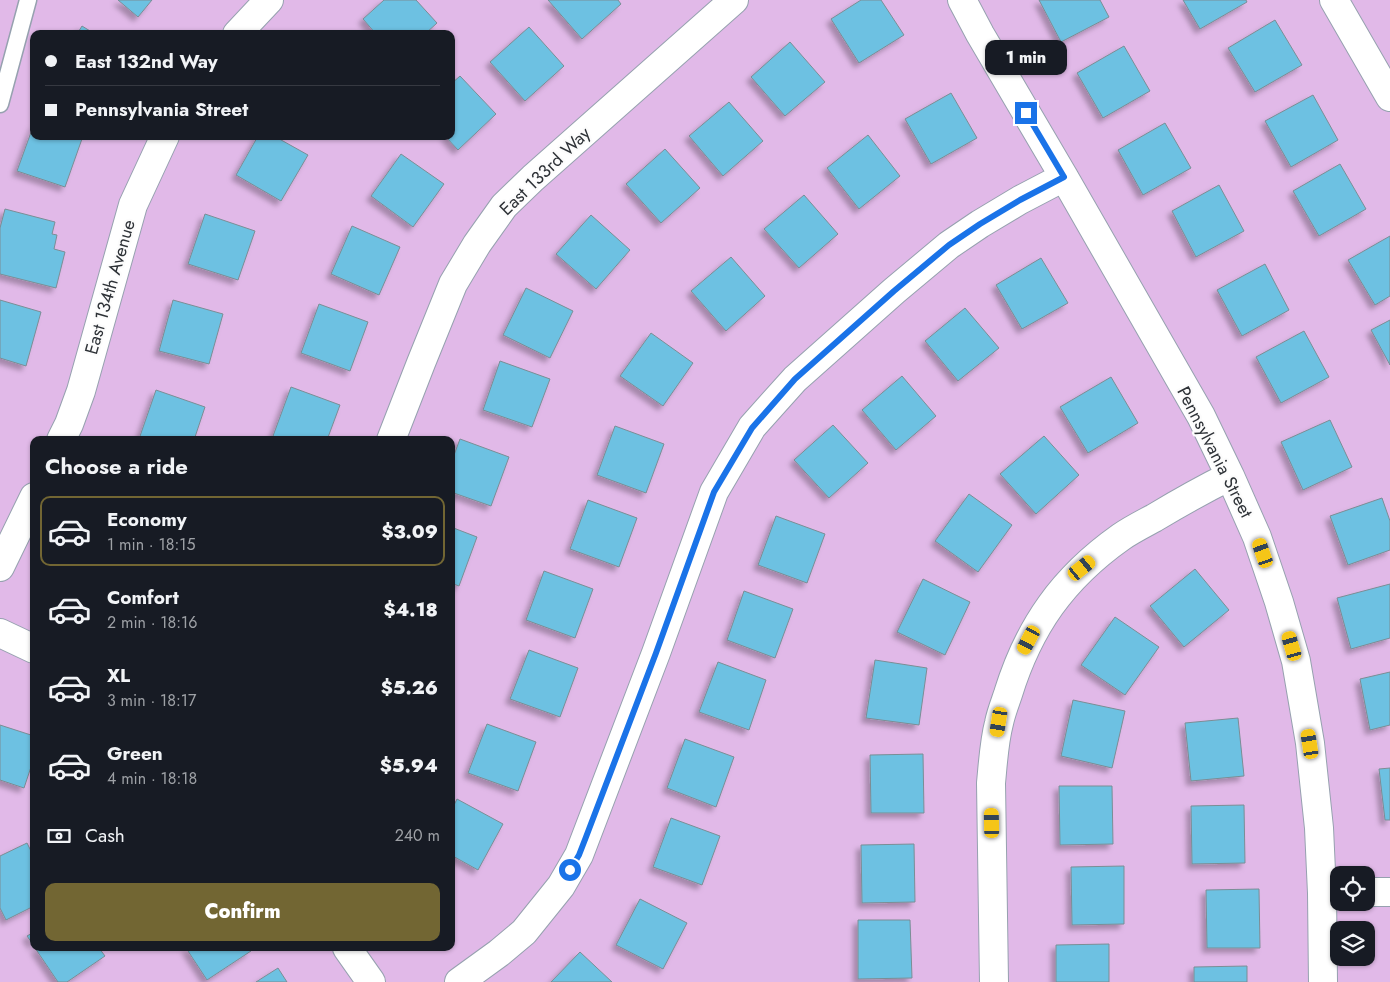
<!DOCTYPE html>
<meta charset="utf-8">
<style>
body{margin:0;font-family:Jost,sans-serif;background:#20242c;color:#f1f3f6;height:100vh;display:flex;flex-direction:column;font-size:19px;white-space:nowrap}
*{box-sizing:border-box;margin:0}
p{font-size:16px;color:#9ea1a6}
.icon{flex:none;width:28px;height:28px;fill:none;stroke:currentColor;stroke-width:2;stroke-linecap:round;stroke-linejoin:round}
.map{position:relative;flex:1;overflow:hidden}
.drawer{position:absolute;left:30px;top:436px;width:425px;height:515px;display:flex;flex-direction:column;background:#171b24;border-radius:10px;box-shadow:0 1px 4px #0004}
.drawer>*{flex:none}
.guide{position:absolute;left:30px;top:30px;width:425px;height:110px;border-radius:10px;box-shadow:0 1px 4px #0004;display:grid;align-content:center;height:110px;padding:0 15px;background:#171b24}
.fabs{position:absolute;left:1330px;top:866px;display:grid;gap:10px}
.fabs a{display:grid;place-items:center;width:45px;height:45px;border-radius:10px;background:#171b24;box-shadow:0 1px 4px #0004;font-size:25px}
.end{position:absolute;width:22px;height:22px;margin:-11px;border:6px solid #1a73e8;background:#fff;box-shadow:0 0 0 2px #fff}
.from{border-radius:50%}
.bubble{position:absolute;height:35px;border-radius:10px;background:#171b24;box-shadow:0 1px 4px #0004;font-size:16px;font-weight:800;line-height:35px;text-align:center}
.car{position:absolute;width:15px;height:30px;margin:-15px -8px;border-radius:6px;box-shadow:0 0 4px 1px #0007;background:linear-gradient(#f5c518 24%,#345 0 40%,#f5c518 0 76%,#345 0 86%,#f5c518 0)}
.guide b{display:flex;align-items:center;gap:18px;height:48px;font-size:19px}
.guide b+b{border-top:1px solid #363941}
.guide i{width:12px;height:12px;background:#f1f3f6}
ul{padding:0;list-style:none}
li{display:flex;align-items:center;gap:15px;height:70px;margin:0 10px 8px;padding:0 5px;border:2px solid transparent;border-radius:10px}
li div{flex:1}
li b{display:block;font-size:19px}
li em{font-style:normal;font-weight:800}
li.selected{border-color:#726633}
li>.icon{width:45px;height:45px;stroke-width:1.5}
h2{padding:0 15px;font-size:22px;line-height:60px}
.pay{display:flex;align-items:center;gap:12px;height:55px;padding:0 15px;font-size:19px}
.pay p{margin-inline-start:auto}
.primary-button{display:flex;gap:10px;margin-top:auto;padding:10px 15px}
.primary-button a{flex:1;height:58px;border-radius:10px;background:#726633;color:#fff;font-size:20px;font-weight:800;line-height:58px;text-align:center}
.map>svg:first-child{display:block}
</style>
<div class="map">
<svg width="1390" height="982" viewBox="0 0 1390 982">
<defs>
<filter id="shadow"><feDropShadow dx="-4.5" dy="4.5" stdDeviation="2.5" flood-color="#0004"/></filter>
</defs>
<rect width="100%" height="100%" fill="#e7f0fc"/>
<path fill="#e1b9e8" fill-rule="evenodd" d="M0,0h1390v982h-1390zM34,34h417v102h-417zM34,440h417v508h-417zM1339,875h27v27h-27zM1339,930h27v28h-27z"/>
<path fill="#6dc1e2" stroke="#7b8d95" filter="url(#shadow)" d="M118,0h34l-14,17z
M384,0h32l21,23 -12,11h-49l-13,-15z
M548,0h70l3,4 -39,35z
M861,0h20l23,35 -45,28 -28,-44z
M1039,0h61l9,17 -48,25z
M1183,0h63l1,2 -47,27z
M1275,20l27,45 -47,27 -27,-44z
M82,26l13,8h-18z
M529,27l35,39 -39,35 -35,-39z
M790,42l35,40 -40,34 -34,-39z
M1124,46l26,45 -47,27 -26,-45z
M460,76l36,38 -38,36 -13,-14h6v-52z
M951,93l26,45 -46,26 -26,-45z
M1313,95l25,45 -47,27 -26,-46z
M729,102l34,39 -40,35 -34,-40z
M1165,123l26,45 -48,27 -25,-45z
M34,124v12h49l-18,51 -48,-16z
M868,135l32,41 -41,33 -32,-41z
M258,136h16l34,19 -27,46 -45,-26z
M665,149l35,39 -39,35 -35,-39z
M401,154l43,30 -31,43 -42,-31z
M1340,164l26,45 -47,27 -26,-45z
M1219,185l25,46 -48,26 -24,-46z
M804,195l34,39 -39,34 -35,-39z
M5,209l50,13 -3,12 5,1 -3,14 11,3 -9,36 -56,-14v-46z
M205,214l50,17 -17,49 -50,-16z
M591,215l39,35 -34,39 -40,-35z
M352,226l48,21 -21,48 -48,-21z
M1390,236v60l-15,9 -27,-45z
M731,257l34,39 -39,35 -35,-40z
M1041,258l27,45 -46,26 -26,-44z
M1265,264l24,46 -47,26 -25,-46z
M526,288l47,23 -23,47 -47,-23z
M0,300l41,12 -15,54 -26,-8z
M173,300l50,14 -14,50 -50,-13z
M319,304l49,18 -18,49 -49,-18z
M965,308l34,40 -41,33 -33,-40z
M1390,320v45l-19,-35z
M1304,331l25,46 -48,26 -25,-46z
M651,333l42,30 -30,43 -43,-30z
M500,361l50,18 -18,48 -49,-17z
M902,376l34,40 -40,34 -34,-40z
M1111,377l27,46 -50,30 -28,-46z
M291,387l49,18 -13,35h-42l-12,-4z
M156,390l49,17 -11,33 -55,-1z
M1330,420l22,47 -49,23 -22,-48z
M833,425l35,38 -39,35 -35,-38z
M615,426l49,18 -18,49 -49,-18z
M1044,436l35,39 -43,39 -36,-40z
M460,439l49,18 -18,49 -40,-14v-29z
M969,494l43,31 -34,47 -43,-31z
M1382,498l8,23v29l-42,15 -18,-49z
M588,500l49,18 -18,49 -49,-18z
M776,516l49,18 -18,49 -49,-18z
M451,527l26,10 -18,49 -8,-3z
M1195,569l34,41 -45,37 -34,-41z
M544,571l49,18 -18,49 -49,-18z
M923,579l47,23 -25,53 -48,-23z
M1390,584v54l-39,11 -14,-51z
M744,591l49,18 -18,49 -48,-18z
M1115,617l44,30 -34,48 -44,-30z
M529,650l49,18 -18,49 -50,-18z
M875,660l52,8 -8,57 -53,-7z
M718,662l48,18 -17,50 -50,-18z
M1390,672v53l-20,5 -10,-51z
M1073,700l52,11 -13,57 -51,-12z
M1238,718l6,58 -53,5 -6,-58z
M487,724l49,18 -18,49 -50,-18z
M0,725l34,11v22l-10,30 -24,-8z
M685,739l49,18 -18,50 -49,-19z
M923,754l1,59h-53l-1,-58z
M1390,768v52h-5l-6,-51z
M1059,786h53l1,58 -53,1z
M457,799l46,25 -25,46 -27,-15v-44z
M1244,805l1,58 -53,1 -1,-58z
M671,818l49,18 -18,49 -49,-18z
M27,843l7,14v49l-28,14 -6,-12v-52z
M914,844l1,58 -53,1 -1,-58z
M1124,866v58l-52,1 -1,-58z
M1259,889l1,59h-53l-1,-58z
M640,899l47,24 -24,46 -47,-24z
M858,920h52l2,58 -54,1z
M34,932v14l-7,-10z
M1109,944v38h-53v-37z
M35,948h64l6,8 -38,26h-9z
M186,948h63l2,3 -44,29z
M580,952l32,30h-61z
M1247,966v16h-53v-15z
M278,968l9,14h-31z"/>
<g fill="none" stroke-linecap="round" stroke-linejoin="round">
<g stroke="#96a1af" stroke-width="19">
<path id="lane" d="M0,104l28,-104"/>
</g>
<g stroke="#96a1af" stroke-width="30">
<path id="street" d="M962,0l18,34 84,143 137,239 29,60 27,61 22,65 17,59 14,82 9,85 3,65 1,89
M1334,0l56,97
M237,34l32,-34
M61,440l8,-16 12,-33 52,-186 32,-69
M391,440l30,-77 32,-79 24,-40 27,-38 29,-28 201,-178
M0,567l34,-70
M0,633l34,16
M1366,892h24
M347,948l24,34
M459,982l40,-29 25,-21 37,-46 18,-31 77,-202 58,-161 38,-65 43,-48 99,-88 55,-46 31,-21 40,-24 44,-23
M994,982l-3,-199c2,-20 3,-41 8,-60 2,-10 6,-20 9,-29 21,-68 55,-116 113,-157 10,-7 22,-13 33,-19 25,-15 50,-29 76,-42"/>
</g>
<use href="#lane" stroke="#fff" stroke-width="16"/>
<use href="#street" stroke="#fff" stroke-width="28"/>
</g>
<g fill="none" stroke-linecap="round" stroke-linejoin="round">
<path stroke="#1a73e8" stroke-width="6" d="M570,870l9,-15 7,-18 70,-184 58,-161 38,-64 43,-49 99,-88 55,-46 31,-21 40,-24 44,-23 -38,-64"/>
</g>
<g text-anchor="middle" stroke-width="4.5" stroke-linejoin="round" paint-order="stroke">
<g font-size="18" fill="#2e3237" stroke="#fcfcfc">
<text transform="translate(545 171) rotate(-44)" y="6">East 133rd Way</text>
<text transform="translate(110 287) rotate(-74)" y="6">East 134th Avenue</text>
<text transform="translate(1215 452) rotate(63)" y="6">Pennsylvania Street</text>
</g>
</g>
</svg>
<div class="fabs">
<a><svg class="icon" aria-label="locate" viewBox="0 0 24 24"><circle cx="12" cy="12" r="6"/><path d="M12 2v4M12 18v4M2 12h4M18 12h4"/></svg></a>
<a><svg class="icon" aria-label="layers" viewBox="0 0 24 24"><path d="M12 4l9 5-9 5-9-5zM3 14l9 5 9-5"/></svg></a>
</div>
<i class="end from" style="left:570px;top:870px"></i>
<i class="end" style="left:1026px;top:113px"></i>
<div class="bubble" style="left:985px;top:40px;width:82px">1 min</div>
<i class="car" style="left:1263px;top:553px;rotate:341deg"></i>
<i class="car" style="left:1082px;top:568px;rotate:51deg"></i>
<i class="car" style="left:1029px;top:640px;rotate:208deg"></i>
<i class="car" style="left:1292px;top:646px;rotate:344deg"></i>
<i class="car" style="left:999px;top:722px;rotate:189deg"></i>
<i class="car" style="left:1310px;top:744px;rotate:351deg"></i>
<i class="car" style="left:992px;top:823px;rotate:359deg"></i>
<div class="guide">
<b><i class="from"></i>East 132nd Way</b>
<b><i></i>Pennsylvania Street</b>
</div>
<section class="drawer">
<h2>Choose a ride</h2>
<ul>
<li class="selected"><svg class="icon" aria-label="car" viewBox="0 0 24 24"><path d="M5 17H2v-5l4-1 3-4h7l3 4 3 1v5h-3M9 17h6M6 11h13"/><circle cx="7" cy="17" r="2"/><circle cx="17" cy="17" r="2"/></svg><div><b>Economy</b><p>1 min · 18:15</p></div><em>$3.09</em></li>
<li><svg class="icon" aria-label="car" viewBox="0 0 24 24"><path d="M5 17H2v-5l4-1 3-4h7l3 4 3 1v5h-3M9 17h6M6 11h13"/><circle cx="7" cy="17" r="2"/><circle cx="17" cy="17" r="2"/></svg><div><b>Comfort</b><p>2 min · 18:16</p></div><em>$4.18</em></li>
<li><svg class="icon" aria-label="car" viewBox="0 0 24 24"><path d="M5 17H2v-5l4-1 3-4h7l3 4 3 1v5h-3M9 17h6M6 11h13"/><circle cx="7" cy="17" r="2"/><circle cx="17" cy="17" r="2"/></svg><div><b>XL</b><p>3 min · 18:17</p></div><em>$5.26</em></li>
<li><svg class="icon" aria-label="car" viewBox="0 0 24 24"><path d="M5 17H2v-5l4-1 3-4h7l3 4 3 1v5h-3M9 17h6M6 11h13"/><circle cx="7" cy="17" r="2"/><circle cx="17" cy="17" r="2"/></svg><div><b>Green</b><p>4 min · 18:18</p></div><em>$5.94</em></li>
</ul>
<div class="pay"><svg class="icon" aria-label="cash" viewBox="0 0 24 24"><path d="M3 7h18v10H3z"/><circle cx="12" cy="12" r="2"/></svg>Cash<p>240 m</p></div>
<div class="primary-button"><a>Confirm</a></div>
</section>
</div>
